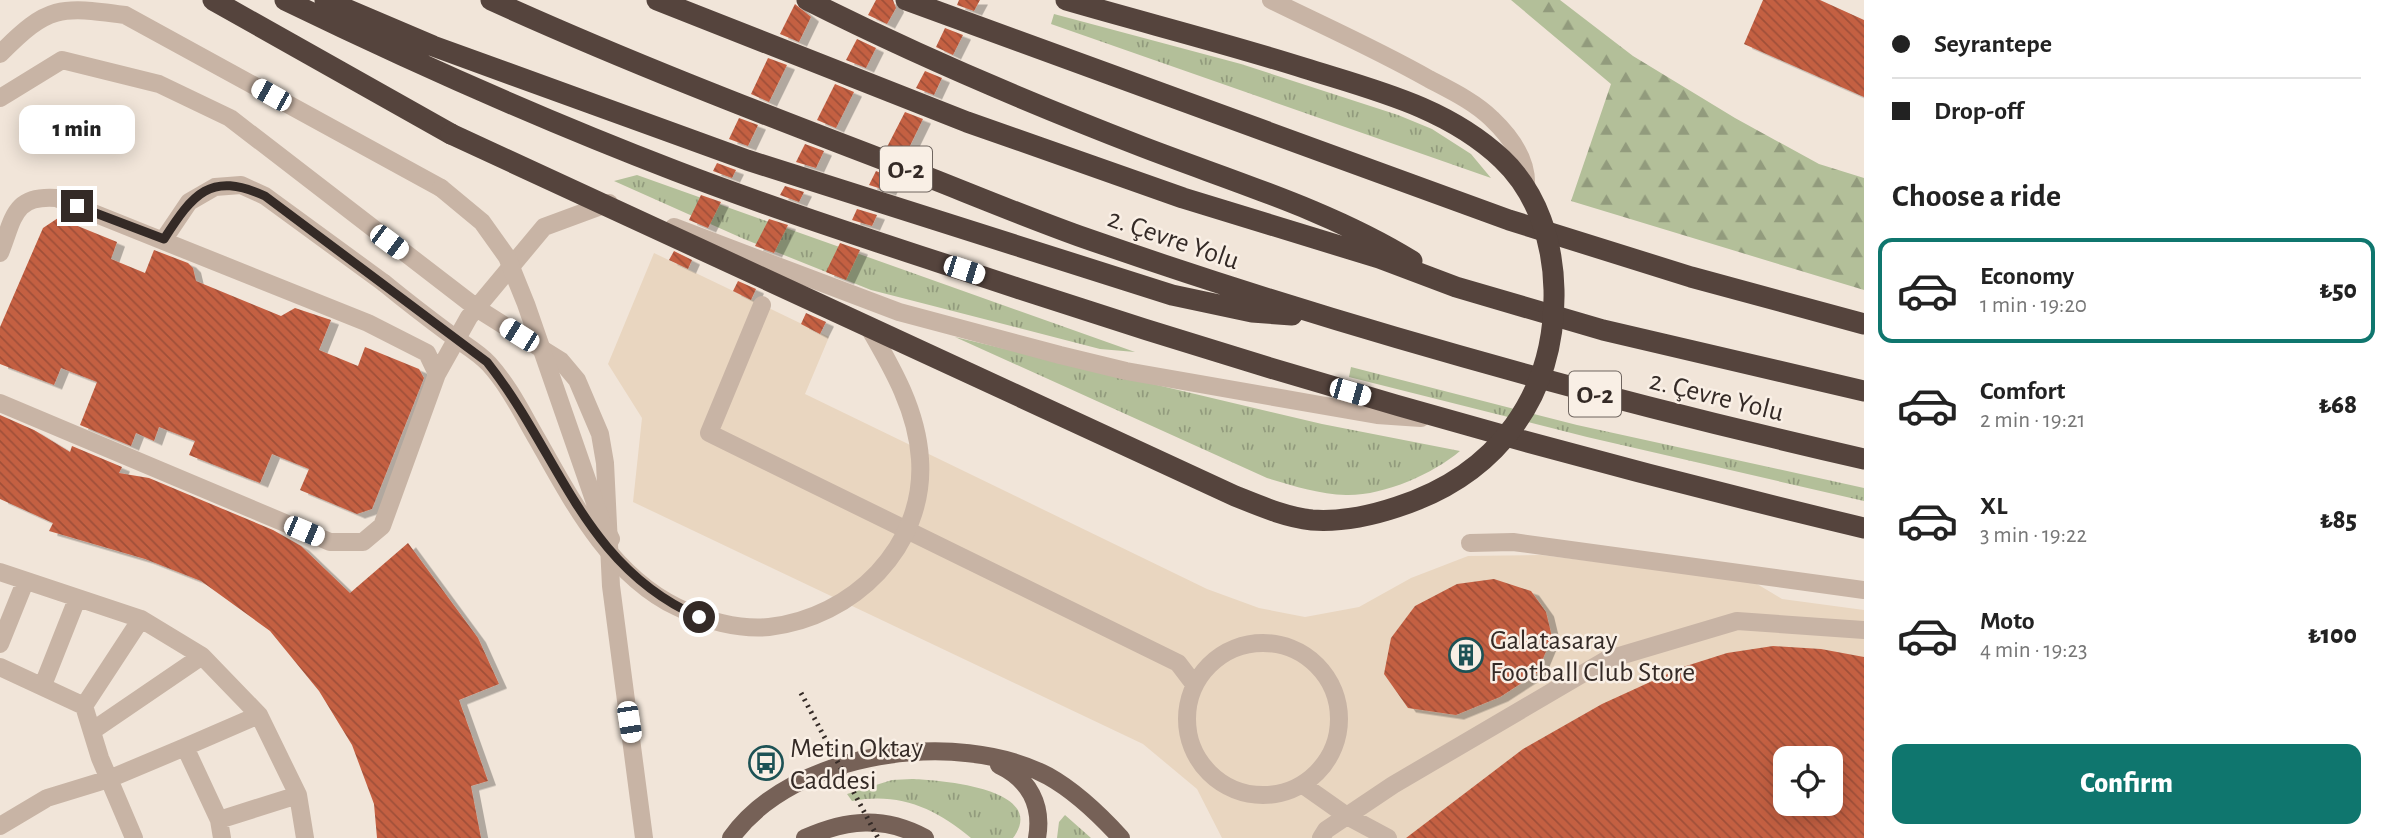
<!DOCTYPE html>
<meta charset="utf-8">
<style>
body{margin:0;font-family:"Alegreya Sans",sans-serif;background:#f2f2f2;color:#222;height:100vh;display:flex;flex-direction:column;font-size:26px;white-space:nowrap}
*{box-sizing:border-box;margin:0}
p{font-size:23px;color:#767676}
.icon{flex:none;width:38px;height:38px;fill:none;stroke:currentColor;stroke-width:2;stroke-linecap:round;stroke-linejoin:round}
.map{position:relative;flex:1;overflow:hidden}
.sheet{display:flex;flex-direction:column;background:#fff;width:525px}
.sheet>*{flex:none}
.guide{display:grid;align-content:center;height:154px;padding:0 28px;background:#fff}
.controls{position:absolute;left:1773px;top:746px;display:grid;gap:14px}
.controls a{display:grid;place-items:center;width:70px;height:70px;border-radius:14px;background:#fff;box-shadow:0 4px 18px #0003;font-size:35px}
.end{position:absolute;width:32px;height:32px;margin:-16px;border:9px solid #342a26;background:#fff;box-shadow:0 0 0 4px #fff}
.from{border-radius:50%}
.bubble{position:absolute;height:49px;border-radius:14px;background:#fff;box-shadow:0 4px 18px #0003;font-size:23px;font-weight:800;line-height:49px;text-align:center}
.car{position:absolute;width:21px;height:42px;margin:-21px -10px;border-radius:9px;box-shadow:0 0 5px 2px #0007;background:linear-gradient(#fff 24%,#345 0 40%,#fff 0 76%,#345 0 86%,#fff 0)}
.guide b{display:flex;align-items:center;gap:24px;height:66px;font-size:26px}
.guide b+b{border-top:2px solid #e0e0e0}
.guide i{width:18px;height:18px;background:#222}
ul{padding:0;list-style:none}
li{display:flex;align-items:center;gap:21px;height:105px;margin:0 14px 10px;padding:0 14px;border:4px solid transparent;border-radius:14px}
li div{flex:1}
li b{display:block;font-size:26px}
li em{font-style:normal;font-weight:800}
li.active{border-color:#0f766e}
li>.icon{width:63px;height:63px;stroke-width:1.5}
h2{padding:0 28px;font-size:32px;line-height:84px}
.cta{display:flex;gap:14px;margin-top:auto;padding:14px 28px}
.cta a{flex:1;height:80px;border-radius:14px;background:#0f766e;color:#fff;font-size:28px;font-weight:800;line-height:80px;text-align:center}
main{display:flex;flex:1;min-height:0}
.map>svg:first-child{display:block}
</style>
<main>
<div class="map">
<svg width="1864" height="838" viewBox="0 0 1864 838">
<defs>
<pattern id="grass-tufts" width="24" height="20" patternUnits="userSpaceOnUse" patternTransform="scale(1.75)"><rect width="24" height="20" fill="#b3bf99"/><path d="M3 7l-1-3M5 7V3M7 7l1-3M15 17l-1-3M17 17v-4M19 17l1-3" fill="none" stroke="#929b7d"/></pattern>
<pattern id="forest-firs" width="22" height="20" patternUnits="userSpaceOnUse" patternTransform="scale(1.75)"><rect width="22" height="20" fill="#b3bf99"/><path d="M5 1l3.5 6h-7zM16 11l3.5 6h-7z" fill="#929b7d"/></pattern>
<pattern id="building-back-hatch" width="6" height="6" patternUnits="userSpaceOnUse" patternTransform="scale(1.75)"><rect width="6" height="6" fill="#c46043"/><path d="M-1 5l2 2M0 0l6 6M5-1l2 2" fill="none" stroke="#a04f38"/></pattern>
<filter id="shadow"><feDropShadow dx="8" dy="4.5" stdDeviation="0" flood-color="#0004"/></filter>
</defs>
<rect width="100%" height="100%" fill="#f1e5d9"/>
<path fill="url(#grass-tufts)" d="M1054,14l187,50 157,51 34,14 39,25 20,24 -440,-154z
M637,175l498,177 -35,-3 -229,-59 -127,-51 -130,-58z
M955,337l367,87 138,27c-27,23 -77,45 -114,44 -27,-1 -53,-9 -79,-17z
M1351,367l226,58 287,63v13l-277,-64 -238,-60z
M912,779c26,1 138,9 101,59h-42c-36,-30 -72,-46 -119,-37l-5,-7 45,-14z
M1065,815l26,23h-34l2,-16z"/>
<path fill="url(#forest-firs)" d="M1511,0h49l73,56 102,62 84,46 45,14v112l-293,-89 40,-117z"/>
<path fill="#e9d6c0" d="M654,253l175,84 -24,57 402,195 52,19 46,9 54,-10 52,-29 57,-22 73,-1 211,26 30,18 82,11v69l-442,159h-200l-25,-49 -54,-45 -510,-242 9,-84 -34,-54z"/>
<path fill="url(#building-back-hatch)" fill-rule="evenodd" filter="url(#shadow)" d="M876,0h17l3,8 -9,16 -19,-9z
M959,0h21l-6,11 -17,-6z
M1763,0h57l44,20v77l-120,-53z
M795,4l16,13 -12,25 -19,-8z
M945,28l18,7 -10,20 -17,-8z
M857,39l19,9 -10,20 -20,-8z
M768,58l19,7 -18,37 -18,-8z
M925,71l17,7 -8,17 -18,-7z
M835,84l19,8 -18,36 -19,-8z
M905,112l18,7 -17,35 -19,-7z
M739,118l19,7 -10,21 -19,-7z
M805,144l19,7 -8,17 -20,-6z
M717,163l19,7 -4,8 -19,-7z
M876,171l18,7 -6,13 -19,-6z
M785,186l19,6 -5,10 -19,-7z
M701,195l20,7 -13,26 -19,-8z
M857,209l20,6 -5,11 -20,-6z
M58,218l59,24 -6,17 34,14 9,-23 34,13 5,5 3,13 85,35 14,-8 36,12 -12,30 39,16 7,-19 54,22 5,9 -52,131 -15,5 -57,-24 9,-21 -37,-15 -12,29 -71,-28 6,-14 -36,-14 -5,14 -18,-8 -5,13 -51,-21 17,-43 -36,-14 -7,17 -54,-21v-37l43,-99z
M769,219l19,6 -14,28 -19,-7z
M840,243l20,7 -14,30 -20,-8z
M674,251l18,9 -4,9 -19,-9z
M738,281l18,8 -5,11 -18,-9z
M806,313l20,9 -6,12 -19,-10z
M0,415l34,15 36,22 2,-6 50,21 -3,6 30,5 124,52 28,16 49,47 58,-50 70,95 21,46 -40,16 29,81 -17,5 10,52h-104l-3,-34 -22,-59 -33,-54 -49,-60 -69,-50 -56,-22 -96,-28 4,-8 -53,-24z
M1494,579l37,12 15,21 6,25 -15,36 -37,24 -44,18 -48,-7 -24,-34 7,-36 24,-32 42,-22z
M1773,646l48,3 43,8v181h-458l117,-89 79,-45 81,-37 44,-14zM1785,758h45v45h-45z"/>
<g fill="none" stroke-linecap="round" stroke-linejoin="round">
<path stroke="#c8b4a5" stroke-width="18" d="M1271,0c53,26 107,50 158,79 21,11 46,23 63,40 20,19 36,42 34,69
M0,54c48,-49 60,-48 125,-39l316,173
M0,98l62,-38 97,24 71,34 248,191 83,52 16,19 23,54 5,29 6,123 33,252
M674,227l225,85 161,43 66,16 251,44 44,3
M164,239l25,-37 26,-15 26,-2 24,11 119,87
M0,253c14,-35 13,-58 56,-55l312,125 59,30 10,21 -55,152 -19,16h-33l-330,-139
M762,305l-53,128 469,230 16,21
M437,374l32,-57 75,-90 65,-24
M1470,543l43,-1 351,48
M0,572l141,47 61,37 57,59 39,80 7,43
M1187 719a76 76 0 1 1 152 0a76 76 0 1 1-152 0Z
M0,644l25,-62
M0,667l84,39 16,52 34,80
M43,685l34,-86
M84,706l57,-87
M92,731l110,-75
M1303,785l44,31 41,22
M219,820l79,-25
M0,826l47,-28 62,-19 76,-32
M222,838l-3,-18 -34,-73 74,-32
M1321,838l5,-8 67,-45 213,-125 131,-39 127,9"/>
<path stroke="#766157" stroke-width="18" d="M999,765c30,14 44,40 38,73
M731,838c62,-87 226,-110 317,-62 27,15 52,39 73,62
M805,838c42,-19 79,-22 120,0"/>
<path stroke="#55443d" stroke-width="21" d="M213,0l238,134
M285,0c128,62 258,120 391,171 112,43 227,79 341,117 279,92 561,172 847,240
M325,0l108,46 314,114 425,135 80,17 40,3
M491,0c130,59 264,111 398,162 63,24 126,51 190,74 257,90 519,162 785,223
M657,0l310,122 216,76 196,60 77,29 147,43 261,61
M807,0c109,55 222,103 336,147 91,35 186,63 269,114
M906,0l603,220 182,57 173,47"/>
<path stroke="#342a26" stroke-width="5" stroke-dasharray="2 5" stroke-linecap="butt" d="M801,693l77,145"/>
<path stroke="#c8b4a5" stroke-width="18" d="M441,188l41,34 25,35 19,47 75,216 10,19
M384,283c22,18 44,35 67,52 12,9 27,17 38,29 20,22 33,49 48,75 35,62 73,136 140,168 26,13 62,23 92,20 83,-9 157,-80 151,-168 -3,-48 -27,-90 -51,-131"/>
<path stroke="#55443d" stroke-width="21" d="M451,134l784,362c25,10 50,21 77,24 28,2 58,-4 85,-13 100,-32 159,-111 157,-217 -1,-47 -16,-97 -52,-131 -55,-52 -128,-69 -198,-91 -79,-25 -159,-45 -238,-68"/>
</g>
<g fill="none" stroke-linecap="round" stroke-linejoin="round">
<path stroke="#342a26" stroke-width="9" d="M77,206l87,33c29,-45 46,-68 101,-43l222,166c73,92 96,204 212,255"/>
</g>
<defs>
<g id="building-ring" transform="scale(1.75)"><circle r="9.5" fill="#f9efe5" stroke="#1d5255" stroke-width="1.5"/><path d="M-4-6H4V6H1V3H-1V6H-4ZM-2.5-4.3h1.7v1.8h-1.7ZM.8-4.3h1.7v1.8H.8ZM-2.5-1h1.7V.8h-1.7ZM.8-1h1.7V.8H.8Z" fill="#1d5255"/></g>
<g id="bus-ring" transform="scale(1.75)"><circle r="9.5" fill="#f9efe5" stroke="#1d5255" stroke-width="1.5"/><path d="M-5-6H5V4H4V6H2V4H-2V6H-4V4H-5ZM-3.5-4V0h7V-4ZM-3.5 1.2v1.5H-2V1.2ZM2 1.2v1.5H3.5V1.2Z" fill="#1d5255"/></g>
</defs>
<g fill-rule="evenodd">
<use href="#building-ring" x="1466" y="655"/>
<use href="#bus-ring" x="766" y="763"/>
</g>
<g text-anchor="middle" stroke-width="5" stroke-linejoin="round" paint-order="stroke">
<g fill="#f9efe5" stroke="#6f655f" stroke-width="2">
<rect x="880" y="146.5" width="52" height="45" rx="5"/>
<rect x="1569" y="371.5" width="52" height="45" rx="5"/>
</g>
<g font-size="26" font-weight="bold" fill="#342a26">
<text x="906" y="178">O-2</text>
<text x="1595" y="403">O-2</text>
</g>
<g font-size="28" fill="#342a26" stroke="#f9efe5">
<text transform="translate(1174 238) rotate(19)" y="10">2. Çevre Yolu</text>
<text transform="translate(1717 395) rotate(14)" y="10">2. Çevre Yolu</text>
</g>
<g font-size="28" fill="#342a26" stroke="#f9efe5" text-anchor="start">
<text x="1490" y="649">Galatasaray<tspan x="1490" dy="32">Football Club Store</tspan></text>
<text x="790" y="757">Metin Oktay<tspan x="790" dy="32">Caddesi</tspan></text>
</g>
</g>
</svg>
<div class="controls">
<a><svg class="icon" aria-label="locate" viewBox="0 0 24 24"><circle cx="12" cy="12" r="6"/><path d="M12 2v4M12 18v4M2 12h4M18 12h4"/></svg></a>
</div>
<i class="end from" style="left:699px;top:617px"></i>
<i class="end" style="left:77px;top:206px"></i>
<div class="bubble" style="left:19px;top:105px;width:116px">1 min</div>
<i class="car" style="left:271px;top:95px;rotate:299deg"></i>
<i class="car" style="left:389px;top:242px;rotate:127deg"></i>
<i class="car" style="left:964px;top:270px;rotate:108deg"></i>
<i class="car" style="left:519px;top:335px;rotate:302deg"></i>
<i class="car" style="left:1350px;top:392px;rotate:106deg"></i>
<i class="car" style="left:304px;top:531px;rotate:113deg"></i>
<i class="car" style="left:629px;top:722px;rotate:171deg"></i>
</div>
<section class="sheet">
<div class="guide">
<b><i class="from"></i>Seyrantepe</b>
<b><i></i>Drop-off</b>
</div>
<h2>Choose a ride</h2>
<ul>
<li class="active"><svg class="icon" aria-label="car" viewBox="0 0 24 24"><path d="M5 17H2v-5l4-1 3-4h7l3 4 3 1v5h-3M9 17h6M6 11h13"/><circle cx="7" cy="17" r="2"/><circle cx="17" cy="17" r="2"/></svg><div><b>Economy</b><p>1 min · 19:20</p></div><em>₺50</em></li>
<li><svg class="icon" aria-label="car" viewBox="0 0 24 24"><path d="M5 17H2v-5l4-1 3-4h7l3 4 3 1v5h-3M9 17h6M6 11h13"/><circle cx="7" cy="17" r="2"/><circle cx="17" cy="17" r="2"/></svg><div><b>Comfort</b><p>2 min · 19:21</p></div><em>₺68</em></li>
<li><svg class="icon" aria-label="car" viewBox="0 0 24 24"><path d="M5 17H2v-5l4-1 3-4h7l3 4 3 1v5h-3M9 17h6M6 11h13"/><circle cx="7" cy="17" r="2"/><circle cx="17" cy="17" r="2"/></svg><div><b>XL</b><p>3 min · 19:22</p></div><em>₺85</em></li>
<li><svg class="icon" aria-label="car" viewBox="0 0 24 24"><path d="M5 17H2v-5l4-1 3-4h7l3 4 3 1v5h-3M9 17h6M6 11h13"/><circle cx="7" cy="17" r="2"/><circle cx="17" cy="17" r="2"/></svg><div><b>Moto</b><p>4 min · 19:23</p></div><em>₺100</em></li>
</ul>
<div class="cta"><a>Confirm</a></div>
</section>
</main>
